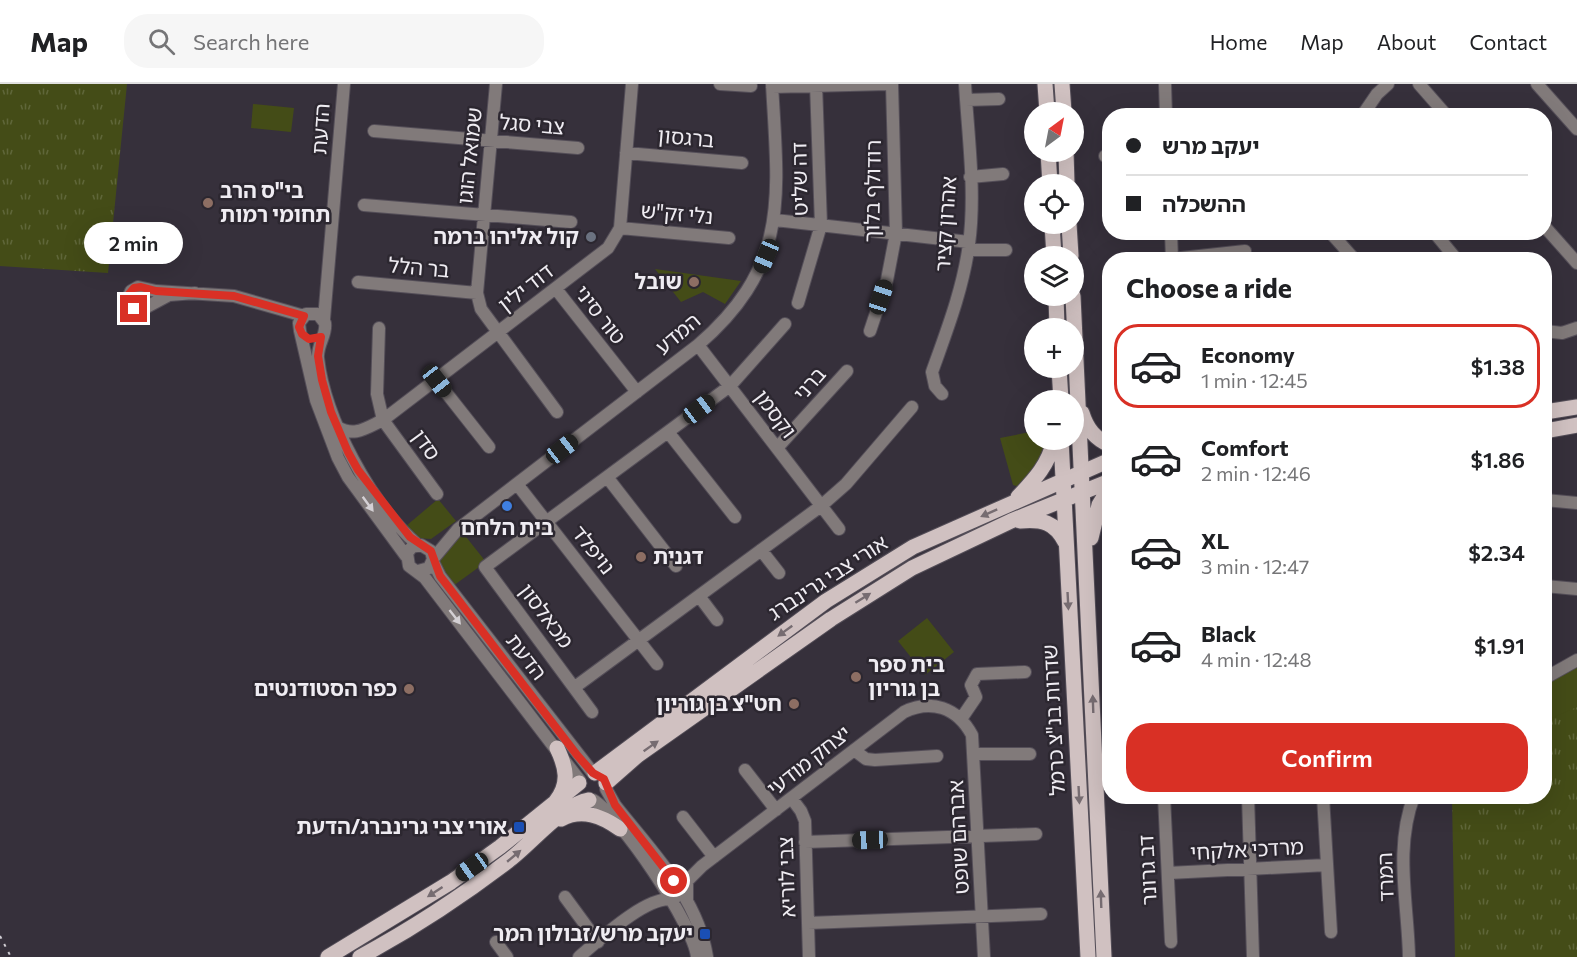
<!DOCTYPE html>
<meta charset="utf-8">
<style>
body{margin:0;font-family:Commissioner,"Noto Sans Hebrew",sans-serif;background:#f6f6f6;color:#202124;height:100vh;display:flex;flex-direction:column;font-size:22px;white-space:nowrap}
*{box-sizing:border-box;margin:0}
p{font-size:20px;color:#757577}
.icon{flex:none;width:33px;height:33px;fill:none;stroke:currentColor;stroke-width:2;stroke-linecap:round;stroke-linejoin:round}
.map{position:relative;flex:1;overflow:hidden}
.sheet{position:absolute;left:1102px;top:168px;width:450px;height:552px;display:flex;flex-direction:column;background:#fff;border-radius:24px;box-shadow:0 6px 24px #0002}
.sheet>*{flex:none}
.hud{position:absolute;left:1102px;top:24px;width:450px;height:132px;border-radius:24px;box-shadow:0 6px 24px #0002;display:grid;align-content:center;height:132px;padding:0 24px;background:#fff}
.needle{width:39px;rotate:32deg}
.fabs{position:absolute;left:1024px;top:18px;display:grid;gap:12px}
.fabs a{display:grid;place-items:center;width:60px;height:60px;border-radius:50%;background:#fff;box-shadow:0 6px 24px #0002;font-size:30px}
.end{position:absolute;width:27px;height:27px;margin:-14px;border:8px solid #d93025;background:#fff;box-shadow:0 0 0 3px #fff}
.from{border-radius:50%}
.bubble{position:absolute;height:42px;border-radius:21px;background:#fff;box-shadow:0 6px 24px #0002;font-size:20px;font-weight:600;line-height:42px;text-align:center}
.car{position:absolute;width:18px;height:36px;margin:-18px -9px;border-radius:8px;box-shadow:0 0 4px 2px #0007;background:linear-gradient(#222 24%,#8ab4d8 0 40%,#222 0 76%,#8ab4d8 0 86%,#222 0)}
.hud b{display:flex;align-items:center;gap:21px;height:57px;font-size:22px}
.hud b+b{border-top:2px solid #e0e0e0}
.hud i{width:15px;height:15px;background:#202124}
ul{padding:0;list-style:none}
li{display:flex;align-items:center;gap:18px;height:84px;margin:0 12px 9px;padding:0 12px;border:3px solid transparent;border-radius:24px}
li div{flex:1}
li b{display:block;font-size:22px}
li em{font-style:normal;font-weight:600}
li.current{border-color:#d93025}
li>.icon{width:54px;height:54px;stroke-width:1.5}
h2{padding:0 24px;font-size:27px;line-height:72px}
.button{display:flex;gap:12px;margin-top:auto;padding:12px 24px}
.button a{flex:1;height:69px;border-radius:24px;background:#d93025;color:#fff;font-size:24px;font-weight:600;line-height:69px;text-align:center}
header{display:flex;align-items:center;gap:36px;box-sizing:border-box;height:84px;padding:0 30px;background:#fff;border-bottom:2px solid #e0e0e0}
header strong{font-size:28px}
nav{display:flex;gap:33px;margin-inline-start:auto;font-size:21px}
.search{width:420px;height:54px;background:#f6f6f6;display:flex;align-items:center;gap:15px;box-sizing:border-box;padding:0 21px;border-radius:24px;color:#757577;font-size:22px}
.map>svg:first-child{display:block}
</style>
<header>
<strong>Map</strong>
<div class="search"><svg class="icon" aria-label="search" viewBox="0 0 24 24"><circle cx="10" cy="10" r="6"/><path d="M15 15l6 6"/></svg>Search here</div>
<nav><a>Home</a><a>Map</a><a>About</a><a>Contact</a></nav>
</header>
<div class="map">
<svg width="1577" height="873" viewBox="0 0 1577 873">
<defs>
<pattern id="grass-tufts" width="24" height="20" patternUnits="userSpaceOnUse" patternTransform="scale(1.5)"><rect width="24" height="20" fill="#444c17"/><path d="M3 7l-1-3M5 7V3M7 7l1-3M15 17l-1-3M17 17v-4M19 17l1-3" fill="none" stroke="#5f6639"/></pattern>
</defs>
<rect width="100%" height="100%" fill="#36303b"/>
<path fill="url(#grass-tufts)" d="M0,0h127l-19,189 -108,-7z
M1577,587v286h-122l-3,-158 -4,-2 97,-1v-108z"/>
<path fill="#444c17" d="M253,20l41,4 -3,24 -40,-4z
M655,185l86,12 -16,23 -22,-12 -22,10z
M1035,347v9h19l-28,49 -13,-4 -13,-47z
M438,415l18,22 -25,18 -15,-1 -10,-12z
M463,449l23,29 -33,24c-21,-28 -18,-33 10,-53z
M927,534l27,34 -29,23 -27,-34z
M1577,582v41l-32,14v-38z"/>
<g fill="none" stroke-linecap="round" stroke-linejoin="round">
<g stroke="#544e58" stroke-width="14">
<path id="minor" d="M496,0l-19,209 4,16 76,103
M720,0l31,2
M1165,0l1,32
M1419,0l28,32
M1537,0l40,45
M772,3l116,-3
M966,16l33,-1
M1362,32l15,-22 11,-10
M374,47l204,17
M626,69l116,10
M1105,72h5
M970,93l33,-3
M364,121l207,17
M775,136l194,22
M1545,143l32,36
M620,144l109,10
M1171,148l1,28
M1330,148l25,28
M1434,148l23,28
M968,166h38
M1172,175l73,-8
M358,198l119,11
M556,205l81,103
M195,209l-26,2 -28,15 -11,-4 -2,-8 3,-7 7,-4 18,4 78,5 70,20
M798,219l23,-78 -5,-141
M324,235l20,-235
M379,244l-2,66 6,26 54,74
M870,247l17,-51 9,-47 -4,-149
M1545,247l17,2 15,-5
M698,261l141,184
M437,297l52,66
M942,310l-7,-8 -3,-14c15,-42 31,-83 37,-128 7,-52 -1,-108 -4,-160
M336,342c18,12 30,2 47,-6l225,-172 12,-20 12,-144
M668,348l67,85
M777,364l70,-77
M607,393l69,89
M517,400l140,180
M1545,416l32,3
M761,466l18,23
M406,472l-58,-79 -10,-19 -22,-58 -16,-69 -1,-8 7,-9h12l7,9c2,12 -8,21 -7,35 7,61 53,147 100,187
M433,475l25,-30 240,-184c93,-80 80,-150 74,-261
M433,478l7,14 153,197
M418,487l11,-3 4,-9 -2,-8 -10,-6 -9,2 -5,6 2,13 16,12 155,203
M1545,502l32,3
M699,512l18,24
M1545,594l32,-18
M575,603l246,-181 25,-22 66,-77
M592,628l-107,-145 245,-181 55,-62
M961,635l15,-22 -5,-12 6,-11 48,-2
M854,666l12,9 9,1 62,-4
M974,670h56
M745,686l31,40
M606,705l9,16c36,46 83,92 92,152
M1164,712l7,146
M1248,712l5,161
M1323,712l8,136
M792,715l9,12 4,10 4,136
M593,716c27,16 101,125 104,157
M683,733l31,40
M805,758l231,-8
M1168,789l159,-8
M565,813l33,45
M687,816v-19l15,-15 202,-154c27,-13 53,-5 68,23l12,222
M808,839l233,-9
M496,858l11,15
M579,873c19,-16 70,-64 95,-57
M1409,873c-1,-53 -15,-109 5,-161"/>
</g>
<g stroke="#544e58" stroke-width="17">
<path id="major" d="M1045,0l2,28
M1062,0l2,28
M1048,68l2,32
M1066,68l1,32
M1052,140l2,32
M1069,140l2,32
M1056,212l1,32
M1073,212l31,661
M1059,284l2,32
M1545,328l32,-5
M1082,329c5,16 13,26 28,32
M1545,347l32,-6
M1061,356l27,517
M1018,413c17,-18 31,-33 36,-57
M1020,437c22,-2 35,1 45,21
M1091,454l8,-33 11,-18
M595,689l231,-172 87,-54 197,-87
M606,699l32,-28 193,-136 81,-51 99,-47 99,-40
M556,717c14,-18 10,-34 1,-53
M561,735c21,-11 41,-3 59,10
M328,873l123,-75 49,-35 79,-64
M360,873c52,-28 102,-61 148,-96 22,-16 55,-57 81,-61"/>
</g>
<use href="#minor" stroke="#817a7a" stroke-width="12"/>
<use href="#major" stroke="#d0c1c1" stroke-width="15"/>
<path stroke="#d0cdd3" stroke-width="2" stroke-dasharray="3 6" stroke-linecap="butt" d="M0,852l11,21"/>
</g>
<defs><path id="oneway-solid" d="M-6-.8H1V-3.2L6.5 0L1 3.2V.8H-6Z" transform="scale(1.5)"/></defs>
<g fill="#d4d0d4">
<use href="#oneway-solid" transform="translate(368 420) rotate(54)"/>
<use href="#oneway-solid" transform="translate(455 533) rotate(52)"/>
</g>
<g fill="#766c71">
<use href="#oneway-solid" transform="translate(989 429) rotate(156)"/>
<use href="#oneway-solid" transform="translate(863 514) rotate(-32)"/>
<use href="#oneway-solid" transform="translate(1068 517) rotate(87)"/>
<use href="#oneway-solid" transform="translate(785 547) rotate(144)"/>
<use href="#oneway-solid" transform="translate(1093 620) rotate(-92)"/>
<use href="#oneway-solid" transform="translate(651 662) rotate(-35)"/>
<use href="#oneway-solid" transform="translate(1079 711) rotate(87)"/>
<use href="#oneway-solid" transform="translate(514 772) rotate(-40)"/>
<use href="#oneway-solid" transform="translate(435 808) rotate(147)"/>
<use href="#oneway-solid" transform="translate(1101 815) rotate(-92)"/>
</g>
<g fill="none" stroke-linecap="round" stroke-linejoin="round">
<path stroke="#d93025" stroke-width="8" d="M134,225l-5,-7v-8l5,-6 7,-1 15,4 78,5 70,20 -5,11 3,7 7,5 12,-2 -3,19 4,24 9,32 17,40 10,18 52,67 21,14 9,25 137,179 16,18 11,6 11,26 59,76"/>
</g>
<g fill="#8d6e63" stroke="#2c2730" stroke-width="2">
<circle cx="208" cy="119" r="6"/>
<circle cx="694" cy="198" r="6"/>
<circle cx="641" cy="473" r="6"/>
<circle cx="856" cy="593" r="6"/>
<circle cx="409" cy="605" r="6"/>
<circle cx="794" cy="620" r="6"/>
</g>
<circle fill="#6b7280" stroke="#2c2730" stroke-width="2" cx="591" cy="153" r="6"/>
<circle fill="#3f7fe0" stroke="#2c2730" stroke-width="2" cx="507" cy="422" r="6"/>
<g fill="#1a4fb4" stroke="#2c2730" stroke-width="2">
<rect x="513" y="737" width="12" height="12" rx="3"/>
<rect x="699" y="844" width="12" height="12" rx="3"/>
</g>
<g text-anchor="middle" stroke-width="5" stroke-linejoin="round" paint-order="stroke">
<g font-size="21" fill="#efecf2" stroke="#2c2730">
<text transform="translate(532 41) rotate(5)" y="7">צבי סגל</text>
<text transform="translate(321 45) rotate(-86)" y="7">הדעת</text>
<text transform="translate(686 54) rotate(5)" y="7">ברגסון</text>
<text transform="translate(470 72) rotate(-84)" y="7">שמואל הוגו</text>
<text transform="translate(800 95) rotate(-91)" y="7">דה שליט</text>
<text transform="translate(873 107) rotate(-89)" y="7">רודולף בלוך</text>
<text transform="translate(677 130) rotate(5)" y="7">נלי זק"ש</text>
<text transform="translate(946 140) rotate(-86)" y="7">אהרון קציר</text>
<text transform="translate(419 184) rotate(5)" y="7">בר הלל</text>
<text transform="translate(526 204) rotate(-38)" y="7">דוד ילין</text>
<text transform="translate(600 231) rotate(52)" y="7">טור סיני</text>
<text transform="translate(678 250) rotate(-40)" y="7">המדע</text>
<text transform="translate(810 300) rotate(-49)" y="7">ברני</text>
<text transform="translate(775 330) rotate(53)" y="7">וקסמן</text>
<text transform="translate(426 361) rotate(54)" y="7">סדן</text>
<text transform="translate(593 466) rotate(52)" y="7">נויפלד</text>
<text transform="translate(828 494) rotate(-33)" y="7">אורי צבי גרינברג</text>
<text transform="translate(546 532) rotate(53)" y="7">מכאלסון</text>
<text transform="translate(526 573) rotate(53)" y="7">הדעת</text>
<text transform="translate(1054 636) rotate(-93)" y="7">שדרות בנ"צ כרמל</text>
<text transform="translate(809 677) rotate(-38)" y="7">יצחק מודעי</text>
<text transform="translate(959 753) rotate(-93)" y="7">אברהם שופט</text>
<text transform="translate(1247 766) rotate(-3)" y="7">מרדכי אלקחי</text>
<text transform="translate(1148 786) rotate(-93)" y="7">דב גרונר</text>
<text transform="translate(787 793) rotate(-92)" y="7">צבי לוריא</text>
<text transform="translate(1386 793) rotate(-92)" y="7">המרד</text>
</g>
<g font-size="21" font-weight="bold" fill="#efecf2" stroke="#2c2730" text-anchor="end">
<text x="220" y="114" text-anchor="start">בי"ס הרב<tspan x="220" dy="24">תחומי רמות</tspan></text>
<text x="579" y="160">קול אליהו ברמה</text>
<text x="682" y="205">שובל</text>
<text x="507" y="451" text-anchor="middle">בית הלחם</text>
<text x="653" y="480" text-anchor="start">דגנית</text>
<text x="868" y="588" text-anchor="start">בית ספר<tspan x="868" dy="24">בן גוריון</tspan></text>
<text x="397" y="612">כפר הסטודנטים</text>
<text x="782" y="627">חט"צ בן גוריון</text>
<text x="507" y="750">אורי צבי גרינברג/הדעת</text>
<text x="693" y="857">יעקב מרש/זבולון המר</text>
</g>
</g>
</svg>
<div class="fabs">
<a><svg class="needle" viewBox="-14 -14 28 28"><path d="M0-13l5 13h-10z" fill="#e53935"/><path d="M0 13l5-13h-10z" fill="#757577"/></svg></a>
<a><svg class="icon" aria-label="locate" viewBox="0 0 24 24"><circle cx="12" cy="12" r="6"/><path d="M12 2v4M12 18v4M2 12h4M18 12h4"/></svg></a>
<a><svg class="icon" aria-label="layers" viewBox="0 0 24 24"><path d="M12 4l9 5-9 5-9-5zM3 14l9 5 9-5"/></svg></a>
<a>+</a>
<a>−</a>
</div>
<i class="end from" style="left:674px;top:797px"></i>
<i class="end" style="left:134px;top:225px"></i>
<div class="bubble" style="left:84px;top:138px;width:99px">2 min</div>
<i class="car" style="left:766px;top:172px;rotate:203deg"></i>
<i class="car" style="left:881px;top:213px;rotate:18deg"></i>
<i class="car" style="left:437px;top:297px;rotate:142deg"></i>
<i class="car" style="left:699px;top:325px;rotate:53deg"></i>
<i class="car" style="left:562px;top:365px;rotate:52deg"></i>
<i class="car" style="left:870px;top:756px;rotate:268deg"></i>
<i class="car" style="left:472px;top:783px;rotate:235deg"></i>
<div class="hud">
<b><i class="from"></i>יעקב מרש</b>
<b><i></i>ההשכלה</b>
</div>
<section class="sheet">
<h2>Choose a ride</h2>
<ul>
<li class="current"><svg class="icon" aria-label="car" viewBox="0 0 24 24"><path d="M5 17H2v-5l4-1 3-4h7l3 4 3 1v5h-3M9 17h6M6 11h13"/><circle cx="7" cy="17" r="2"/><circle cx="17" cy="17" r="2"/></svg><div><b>Economy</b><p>1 min · 12:45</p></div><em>$1.38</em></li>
<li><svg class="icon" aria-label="car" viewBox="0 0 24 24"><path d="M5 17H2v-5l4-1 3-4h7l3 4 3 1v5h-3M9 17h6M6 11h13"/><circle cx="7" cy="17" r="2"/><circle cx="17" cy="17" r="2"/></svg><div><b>Comfort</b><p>2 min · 12:46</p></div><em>$1.86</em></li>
<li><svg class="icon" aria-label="car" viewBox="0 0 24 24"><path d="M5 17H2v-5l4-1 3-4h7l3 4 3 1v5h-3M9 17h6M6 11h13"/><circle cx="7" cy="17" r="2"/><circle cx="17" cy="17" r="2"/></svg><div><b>XL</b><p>3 min · 12:47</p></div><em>$2.34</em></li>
<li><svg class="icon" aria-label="car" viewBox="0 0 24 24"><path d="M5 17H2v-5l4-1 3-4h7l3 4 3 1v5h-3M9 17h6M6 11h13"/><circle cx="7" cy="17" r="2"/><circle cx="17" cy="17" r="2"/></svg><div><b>Black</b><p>4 min · 12:48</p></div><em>$1.91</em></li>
</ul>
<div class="button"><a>Confirm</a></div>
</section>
</div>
